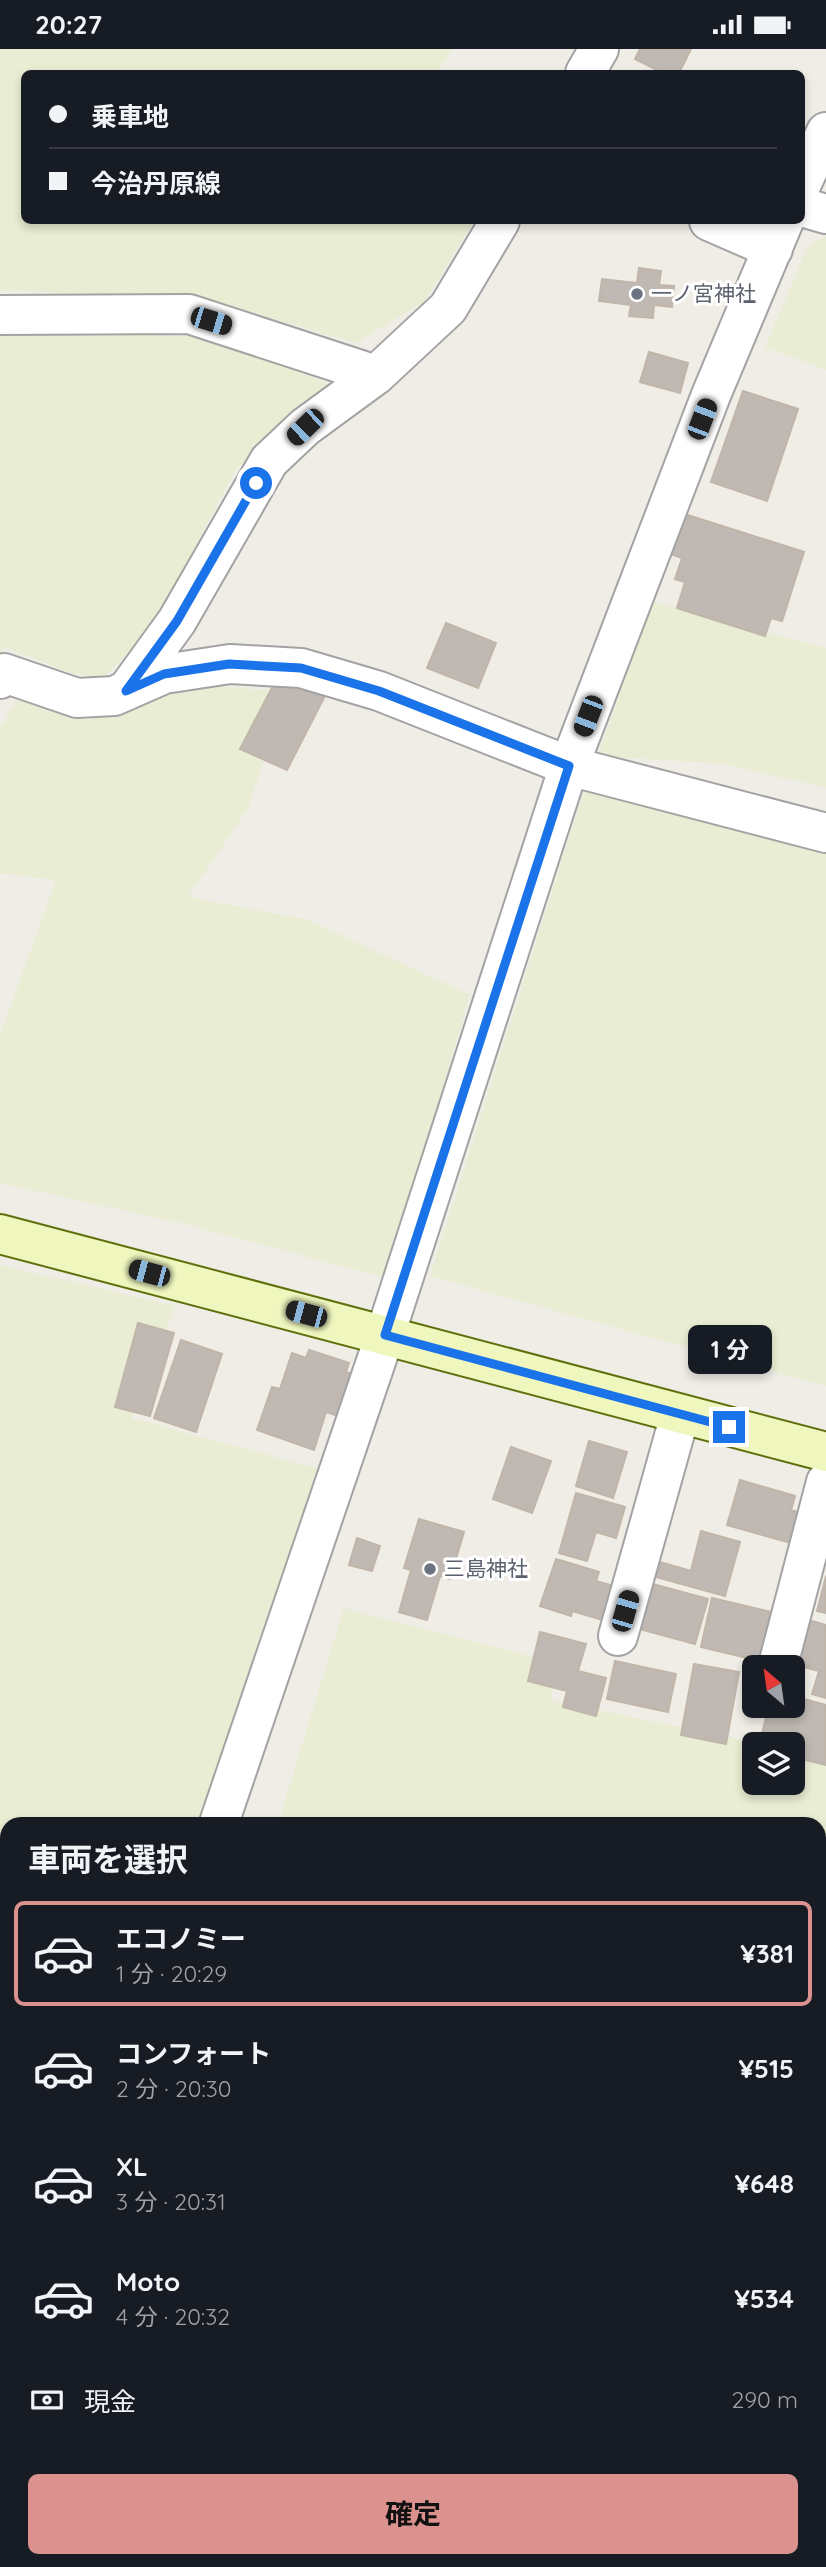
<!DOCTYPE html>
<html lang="ja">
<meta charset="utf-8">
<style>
body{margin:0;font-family:Quicksand,"Noto Sans JP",sans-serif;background:#242831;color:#f1f3f6;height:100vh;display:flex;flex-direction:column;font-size:26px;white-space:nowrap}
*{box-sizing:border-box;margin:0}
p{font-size:23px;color:#9ea1a6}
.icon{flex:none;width:38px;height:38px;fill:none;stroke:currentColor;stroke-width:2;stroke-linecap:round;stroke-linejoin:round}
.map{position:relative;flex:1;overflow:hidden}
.drawer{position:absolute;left:0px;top:1768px;width:826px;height:751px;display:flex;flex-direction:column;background:#171b24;border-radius:21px 21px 0 0;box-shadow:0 4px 10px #0003}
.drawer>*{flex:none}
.top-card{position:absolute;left:21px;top:21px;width:784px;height:154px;border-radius:10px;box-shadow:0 4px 10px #0003;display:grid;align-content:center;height:154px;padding:0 28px;background:#171b24}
.needle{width:46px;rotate:331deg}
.fabs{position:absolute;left:742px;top:1606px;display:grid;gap:14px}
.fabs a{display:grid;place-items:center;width:63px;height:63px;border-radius:10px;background:#171b24;box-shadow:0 4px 10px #0003;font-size:35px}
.end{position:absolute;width:32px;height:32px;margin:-16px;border:9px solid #1a73e8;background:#fff;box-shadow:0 0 0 4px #fff}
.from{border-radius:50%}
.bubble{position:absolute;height:49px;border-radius:10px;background:#171b24;box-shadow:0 4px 10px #0003;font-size:23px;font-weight:700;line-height:49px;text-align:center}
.car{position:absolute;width:21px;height:42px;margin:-21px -10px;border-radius:9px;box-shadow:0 0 5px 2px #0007;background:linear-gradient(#222 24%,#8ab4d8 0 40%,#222 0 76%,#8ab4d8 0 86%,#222 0)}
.top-card b{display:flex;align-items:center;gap:24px;height:66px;font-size:26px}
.top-card b+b{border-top:2px solid #363941}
.top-card i{width:18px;height:18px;background:#f1f3f6}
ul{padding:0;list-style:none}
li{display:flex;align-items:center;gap:21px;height:105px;margin:0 14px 10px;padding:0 14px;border:4px solid transparent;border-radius:10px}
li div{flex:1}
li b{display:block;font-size:26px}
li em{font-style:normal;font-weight:700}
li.current{border-color:#db918d}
li>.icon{width:63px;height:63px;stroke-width:1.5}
h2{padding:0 28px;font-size:32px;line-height:84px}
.pay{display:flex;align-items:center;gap:18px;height:77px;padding:0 28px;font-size:26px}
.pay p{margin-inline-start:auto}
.button{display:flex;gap:14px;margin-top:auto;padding:14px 28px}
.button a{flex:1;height:80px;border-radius:10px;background:#db918d;color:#111;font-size:28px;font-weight:700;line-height:80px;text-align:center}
.status{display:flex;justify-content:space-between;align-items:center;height:49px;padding:0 35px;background:#171b24;direction:ltr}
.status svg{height:19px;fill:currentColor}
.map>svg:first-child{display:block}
</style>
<div class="status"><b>20:27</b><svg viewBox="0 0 49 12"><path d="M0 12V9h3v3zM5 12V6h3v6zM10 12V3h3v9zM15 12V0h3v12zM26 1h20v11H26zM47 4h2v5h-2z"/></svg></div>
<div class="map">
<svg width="826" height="2518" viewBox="0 0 826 2518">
<rect width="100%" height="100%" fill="#efede6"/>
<path fill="#e9edd3" d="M0,0h452l-15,24h-413v148h450l-49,80 -69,42 -148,-44 -208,-9z
M826,187v134l-61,-23 42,-99z
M0,281l206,7 131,50 -102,83 -82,159 -51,49 -31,-5 -67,-26 -4,6z
M652,552l174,47v140l-100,-24 -128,-8z
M175,634l112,9 -40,118 -59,87 120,23 162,75 -84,283 -201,-54 -185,-41v-148l56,-155 -56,-7v-145l19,-31 70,23z
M585,739l241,62v536l-396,-110z
M0,1216l175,41 -44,112 193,52 -120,353h-197v66l-7,-2z
M344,1559l216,56 -10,36 216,45h-12v38h39v-33l33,7v185l-7,29v-148h-541z
M826,1939v337l-7,-2v-306z
M819,2321l7,2v195h-146l1,-7h138z
M127,2511h502l-2,7h-472z"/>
<path fill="#c0b9b3" stroke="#c0b5a9" stroke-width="2" d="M640,0h51l-12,24h-16l-28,-14z
M639,219l22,3 -2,14 15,1 -2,21 -18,-2 -1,13 -24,-2 2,-11 -32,-4 3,-22 35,4z
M649,303l39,11 -8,30 -40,-11z
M743,342l55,18 -31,92 -56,-19z
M675,462l129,41 -22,69 -11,-3 -6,18 -88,-28 8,-26 -10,-3 7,-21 -20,-7z
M446,574l50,20 -18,45 -51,-20z
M278,627l52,10 -43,84 -47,-21z
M138,1274l36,10 -24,83 -35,-9z
M181,1291l41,14 -26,78 -42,-14z
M309,1301l40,13 -3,9 12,4 -14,42 -18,-6 -12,38 -57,-20 15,-43 8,2 12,-36 14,5z
M589,1392l38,11 -14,46 -37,-12z
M511,1398l40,14 -19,52 -39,-14z
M740,1431l55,16 -4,14 9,3 -9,30 -64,-18z
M576,1444l49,14 -9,31 -20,-6 -9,29 -28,-8z
M419,1470l45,13 -14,47 -10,-3 -13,44 -28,-8 12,-42 -7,-2z
M701,1482l39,11 -15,54 -76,-21 4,-15 38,11z
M357,1489l23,8 -8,25 -23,-6z
M556,1510l43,13 -3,9 21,6 -11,34 -34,-10 -1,5 -31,-10z
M826,1527v37l-9,-2z
M649,1534l59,16 -13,45 -59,-16z
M712,1549l59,14 -11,49 -59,-14z
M802,1569l24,7v73l-14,-4 7,-23 -30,-8z
M540,1583l46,12 -8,27 28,7 -10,38 -33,-9 4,-16 -39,-10z
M615,1612l61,13 -8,38 -61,-13z
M694,1615l45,8 -13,72 -45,-9z
M793,1647l33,9v60l-33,-8v-12h-34l10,-39h24z"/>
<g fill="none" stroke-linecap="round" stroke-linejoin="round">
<g stroke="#a3a3a3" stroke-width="42">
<path id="minor" d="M585,24l14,-24
M802,134l24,-51
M802,158l24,7
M709,172l64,28
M0,266l189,-1 187,61 72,-67 52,-87
M0,630l4,-6 73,25 37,-2 50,-22 66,-10 71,4 78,23 190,75 257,67
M127,641l50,-69 92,-160 36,-34 71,-52
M618,1587l62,-221
M778,1616l48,-183
M219,1774l166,-488 184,-569 142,-371 73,-174
M0,1863l7,2
M819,2301l7,2
M24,2518l2,-7
M646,2518l2,-7"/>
</g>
<g stroke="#5e700c" stroke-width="42">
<path id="secondary" d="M0,1185l826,218"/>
</g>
<use href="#minor" stroke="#fff" stroke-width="38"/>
<use href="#secondary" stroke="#eff6be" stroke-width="38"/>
</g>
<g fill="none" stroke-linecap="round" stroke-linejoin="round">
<path stroke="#1a73e8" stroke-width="9" d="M256,434l-79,138 -51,70 38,-17 65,-10 72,4 78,23 190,75 -184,569 344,92"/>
</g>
<g fill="#6b7280" stroke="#fff" stroke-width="2.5">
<circle cx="637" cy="245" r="7"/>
<circle cx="430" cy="1520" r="7"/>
</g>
<g text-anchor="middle" stroke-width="6" stroke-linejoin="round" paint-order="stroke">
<g font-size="21" fill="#5b616d" stroke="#fff" text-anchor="start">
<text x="651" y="252">一ノ宮神社</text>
<text x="444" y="1527">三島神社</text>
</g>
</g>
</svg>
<div class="fabs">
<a><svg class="needle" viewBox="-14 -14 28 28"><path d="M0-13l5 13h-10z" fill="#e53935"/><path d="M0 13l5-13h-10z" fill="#9ea1a6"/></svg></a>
<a><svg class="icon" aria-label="layers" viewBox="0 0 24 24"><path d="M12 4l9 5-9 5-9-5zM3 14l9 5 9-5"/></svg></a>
</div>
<i class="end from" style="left:256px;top:434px"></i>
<i class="end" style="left:729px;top:1378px"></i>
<div class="bubble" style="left:688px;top:1276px;width:84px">1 分</div>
<i class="car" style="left:211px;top:272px;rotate:107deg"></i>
<i class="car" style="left:702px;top:370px;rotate:21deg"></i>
<i class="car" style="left:305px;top:378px;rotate:226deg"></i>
<i class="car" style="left:588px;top:667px;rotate:201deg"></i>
<i class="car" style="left:149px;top:1224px;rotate:285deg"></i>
<i class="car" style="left:306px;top:1265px;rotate:285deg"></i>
<i class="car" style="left:625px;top:1562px;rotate:16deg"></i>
<div class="top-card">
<b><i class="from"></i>乗車地</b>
<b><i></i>今治丹原線</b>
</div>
<section class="drawer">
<h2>車両を選択</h2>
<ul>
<li class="current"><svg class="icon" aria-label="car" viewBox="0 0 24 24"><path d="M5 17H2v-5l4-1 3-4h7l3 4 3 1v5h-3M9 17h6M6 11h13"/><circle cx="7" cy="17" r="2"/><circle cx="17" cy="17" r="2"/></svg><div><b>エコノミー</b><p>1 分 · 20:29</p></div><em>¥381</em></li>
<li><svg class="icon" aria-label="car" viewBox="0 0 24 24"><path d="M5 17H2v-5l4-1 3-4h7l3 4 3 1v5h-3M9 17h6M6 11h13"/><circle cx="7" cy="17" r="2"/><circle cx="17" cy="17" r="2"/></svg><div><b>コンフォート</b><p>2 分 · 20:30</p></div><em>¥515</em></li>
<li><svg class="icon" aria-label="car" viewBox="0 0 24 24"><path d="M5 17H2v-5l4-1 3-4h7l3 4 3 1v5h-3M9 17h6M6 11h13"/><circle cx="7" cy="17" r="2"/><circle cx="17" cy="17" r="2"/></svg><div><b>XL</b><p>3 分 · 20:31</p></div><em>¥648</em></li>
<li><svg class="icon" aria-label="car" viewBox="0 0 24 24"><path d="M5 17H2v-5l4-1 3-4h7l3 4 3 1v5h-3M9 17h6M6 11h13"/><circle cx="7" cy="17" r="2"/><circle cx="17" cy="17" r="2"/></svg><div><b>Moto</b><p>4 分 · 20:32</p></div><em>¥534</em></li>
</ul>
<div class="pay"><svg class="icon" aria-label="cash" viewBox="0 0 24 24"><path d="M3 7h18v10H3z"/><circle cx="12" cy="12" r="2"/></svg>現金<p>290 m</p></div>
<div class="button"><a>確定</a></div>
</section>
</div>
